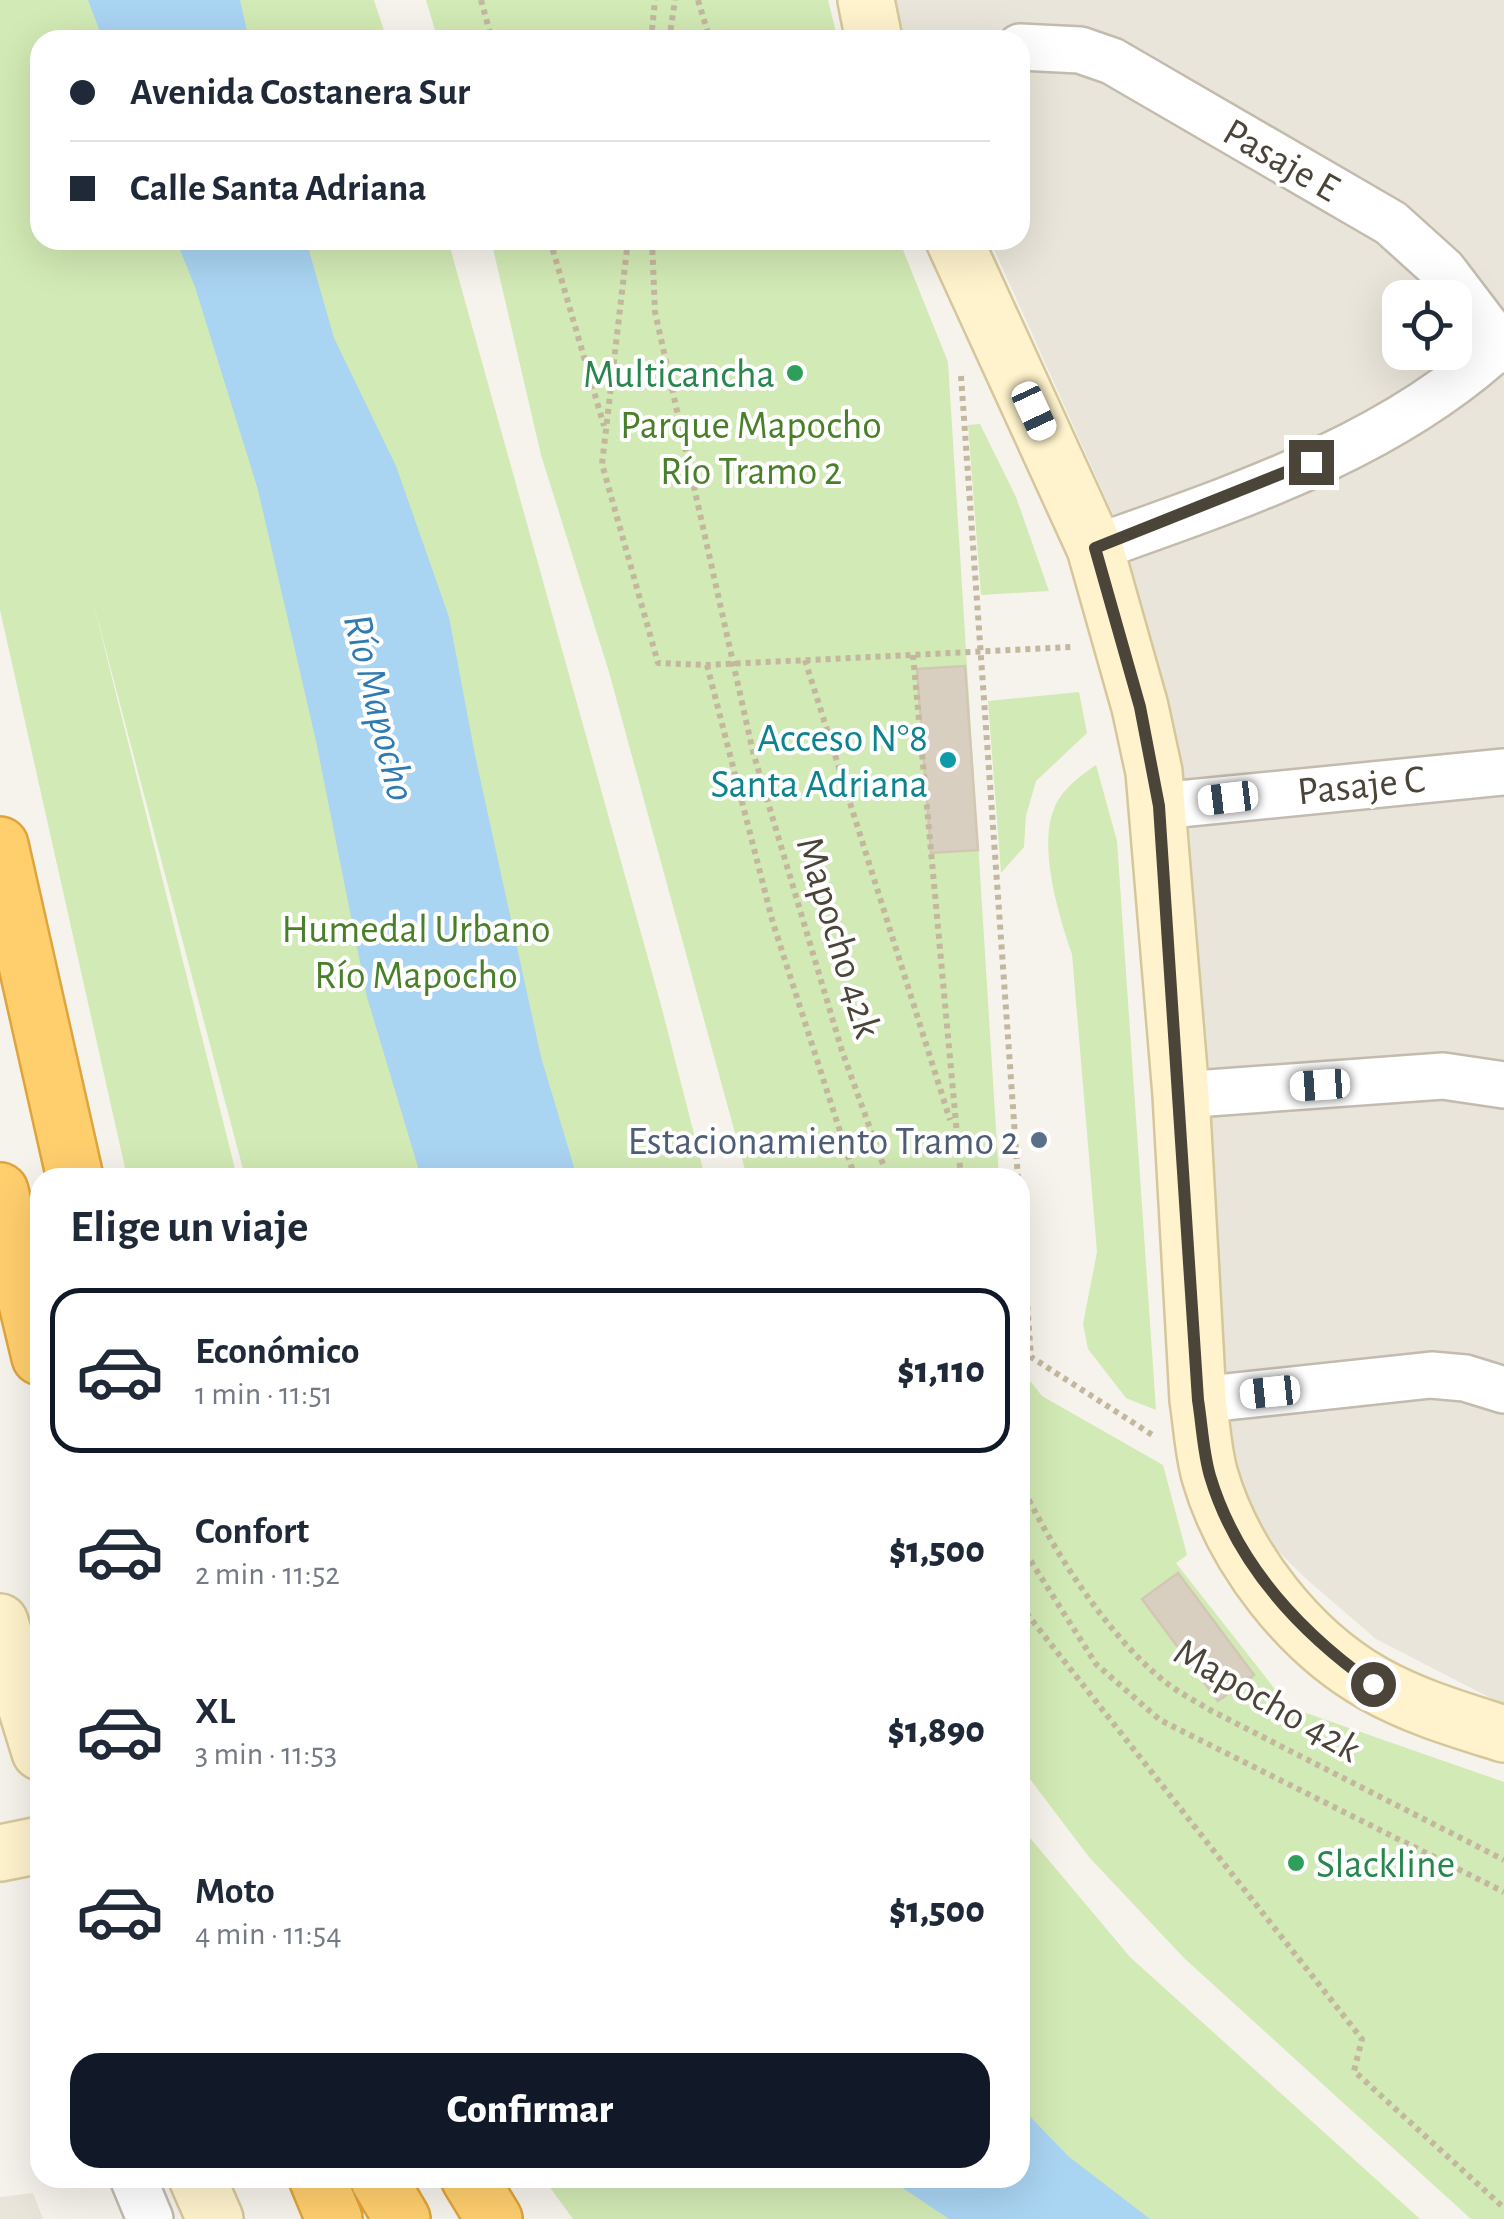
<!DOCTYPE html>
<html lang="es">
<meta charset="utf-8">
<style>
body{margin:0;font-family:"Alegreya Sans",sans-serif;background:#f6f6f7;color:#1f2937;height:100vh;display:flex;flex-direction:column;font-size:38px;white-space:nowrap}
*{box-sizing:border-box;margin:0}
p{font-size:32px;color:#747a83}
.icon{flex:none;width:55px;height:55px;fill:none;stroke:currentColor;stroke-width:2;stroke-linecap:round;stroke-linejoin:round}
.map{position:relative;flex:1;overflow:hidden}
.sheet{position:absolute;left:30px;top:1168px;width:1000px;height:1020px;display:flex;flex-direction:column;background:#fff;border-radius:30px;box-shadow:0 10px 40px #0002}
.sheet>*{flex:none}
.banner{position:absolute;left:30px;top:30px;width:1000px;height:220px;border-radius:30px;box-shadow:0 10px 40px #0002;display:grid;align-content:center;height:220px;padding:0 40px;background:#fff}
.buttons{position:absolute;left:1382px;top:280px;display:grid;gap:20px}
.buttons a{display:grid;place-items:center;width:90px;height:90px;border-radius:20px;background:#fff;box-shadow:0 10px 40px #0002;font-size:50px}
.end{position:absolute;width:45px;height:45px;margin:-22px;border:12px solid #4b4439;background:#fff;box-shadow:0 0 0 5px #fff}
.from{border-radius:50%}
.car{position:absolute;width:30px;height:60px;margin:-30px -15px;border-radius:12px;box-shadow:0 0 8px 2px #0007;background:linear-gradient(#fff 24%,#345 0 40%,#fff 0 76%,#345 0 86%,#fff 0)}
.banner b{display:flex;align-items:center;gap:35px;height:95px;font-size:38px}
.banner b+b{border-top:2px solid #e0e1e3}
.banner i{width:25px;height:25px;background:#1f2937}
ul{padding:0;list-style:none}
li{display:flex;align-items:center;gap:30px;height:165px;margin:0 20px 15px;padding:0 20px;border:5px solid transparent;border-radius:30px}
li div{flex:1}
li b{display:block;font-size:38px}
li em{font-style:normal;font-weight:800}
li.active{border-color:#111827}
li>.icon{width:90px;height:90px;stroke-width:1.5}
h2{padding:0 40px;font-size:45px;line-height:120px}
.cta{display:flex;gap:20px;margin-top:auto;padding:20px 40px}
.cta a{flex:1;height:115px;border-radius:30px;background:#111827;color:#fff;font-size:40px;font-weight:800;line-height:115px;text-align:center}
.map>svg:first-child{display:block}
</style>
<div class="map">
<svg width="1504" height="2219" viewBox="0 0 1504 2219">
<rect width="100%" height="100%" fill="#f6f3ec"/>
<path fill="#eae5da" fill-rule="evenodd" d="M891,0h613v1705l-128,-66 -72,-62 -35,-35 -27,-50 -15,-55 -52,-667 -54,-238 -131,-292h30v-200h-116zM1400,298h55v54h-55z
M33,2193l10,26h-43v-22z"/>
<path fill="#d2eab5" d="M0,0h374l13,40h-347v200h408l213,765 44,172h-460l-153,-579 145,579h-110l-127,-567z
M426,0h402l10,40h-400z
M491,240h408l49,122 51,815h-252l-138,-505 -68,-217z
M980,424l36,73 33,94 -68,4 -13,-170z
M1079,692l8,41 -51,48 -10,35 -2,31 -23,26 -13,-172z
M1096,765l21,76 39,569 -30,-12 -38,-49 -5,-25 14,-72 -25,-298c-13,-37 -34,-107 -18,-145 7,-19 26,-33 42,-44z
M1020,1368l22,28 121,69 24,90 -11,8 113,144 215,75v437h-33l-287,-261 -95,-101 -69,-91z
M1020,1826l110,131 290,262h-847l-30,-41h477z"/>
<path fill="#a9d4f2" d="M88,0h152l9,40h-146z
M176,240h130l28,98 62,128 53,151 26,138 66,302 36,120h-156l-54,-180 -51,-256 -58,-251 -63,-203z
M1020,2106l48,50 82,63h-201l-61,-41h132z"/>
<path fill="#d8cfc1" stroke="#d3c7b4" stroke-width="2.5" d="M965,666l13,184 -47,3 -14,-184z
M1178,1573l76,102 -36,26 -76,-102z"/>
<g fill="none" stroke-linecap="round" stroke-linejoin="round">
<g stroke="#c2bbae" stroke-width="50">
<path id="street" d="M1020,47l60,3 32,11 279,162 52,47 61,80
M1095,548c140,-50 299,-102 409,-207
M1159,806l345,-34
M1181,1095l262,-19 61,9
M1198,1400l233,-25 34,3 39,12
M133,2178l17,41"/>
</g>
<g stroke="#d6c79b" stroke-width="60">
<path id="secondary" d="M866,0l8,40
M954,240l141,308 45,159 14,65 27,323 17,305c4,25 5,52 12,76 24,82 89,166 164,208 41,23 86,36 130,50
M0,1622l40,130
M0,1853l40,-8
M197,2178l18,41"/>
</g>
<g stroke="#e0a43c" stroke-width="60">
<path id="highway" d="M0,845l75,333
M0,1191l40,166
M317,2178l17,41
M378,2178l24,41
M469,2178l25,41"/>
</g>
<path stroke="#c4b79f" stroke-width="6" stroke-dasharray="5 5" stroke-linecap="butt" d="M481,0l11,40
M698,0l12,40
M651,40l4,-40
M669,40l6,-40
M550,240l54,186
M628,240l-26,224 56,199 49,2 365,-18
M652,240l3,72 98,440 89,299 46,127
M961,376l57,802
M913,655l48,523
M805,660l145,460
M707,665l66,258 82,255
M1020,1206l11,151 123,79
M1020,1482c32,67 86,152 144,199 14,11 31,20 46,29l294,150
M1020,1544l76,120 64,56 344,172
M1020,1605l342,434 -8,32 150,137"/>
<use href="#street" stroke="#fff" stroke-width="45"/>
<use href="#secondary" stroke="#fff3cd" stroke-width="55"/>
<use href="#highway" stroke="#ffcf6e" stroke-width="55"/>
</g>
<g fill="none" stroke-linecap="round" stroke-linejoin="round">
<path stroke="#4b4439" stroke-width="12" d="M1311,462l-216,86 45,159 19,99 39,594c4,25 5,52 12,76 26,87 90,156 163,208"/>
</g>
<g fill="#2e9e5b" stroke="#fff" stroke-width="4">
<circle cx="795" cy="373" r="10"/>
<circle cx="1296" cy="1863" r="10"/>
</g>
<circle fill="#0f9aa8" stroke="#fff" stroke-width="4" cx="948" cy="760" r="10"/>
<circle fill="#5c6f8a" stroke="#fff" stroke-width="4" cx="1039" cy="1140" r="10"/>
<g text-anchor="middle" stroke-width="8" stroke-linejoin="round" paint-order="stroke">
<g font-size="40" fill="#4b4439" stroke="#fff">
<text transform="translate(1282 159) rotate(30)" y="14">Pasaje E</text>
<text transform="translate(1361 784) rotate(-6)" y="14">Pasaje C</text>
<text transform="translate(840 937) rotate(73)" y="14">Mapocho 42k</text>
<text transform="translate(1268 1699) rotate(30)" y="14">Mapocho 42k</text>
</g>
<g font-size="40" fill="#27864d" stroke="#fff" text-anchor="end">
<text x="775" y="387">Multicancha</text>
<text x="1316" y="1877" text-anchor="start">Slackline</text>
</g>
<g font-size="40" fill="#4a7f2a" stroke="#fff">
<text x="751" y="438">Parque Mapocho<tspan x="751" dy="46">Río Tramo 2</tspan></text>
<text x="416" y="942">Humedal Urbano<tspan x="416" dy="46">Río Mapocho</tspan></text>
</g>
<g font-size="40" fill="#0d838f" stroke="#fff" text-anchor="end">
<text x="928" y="751">Acceso N°8<tspan x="928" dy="46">Santa Adriana</tspan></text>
</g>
<g font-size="40" fill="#4e5e75" stroke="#fff" text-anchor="end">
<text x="1019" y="1154">Estacionamiento Tramo 2</text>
</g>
<g font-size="42" font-style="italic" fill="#2e7ab2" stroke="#fff">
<text transform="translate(381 707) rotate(76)" y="15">Río Mapocho</text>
</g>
</g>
</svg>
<div class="buttons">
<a><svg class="icon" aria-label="locate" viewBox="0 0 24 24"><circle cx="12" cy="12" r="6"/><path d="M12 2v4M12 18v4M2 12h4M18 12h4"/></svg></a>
</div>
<i class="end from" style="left:1373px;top:1684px"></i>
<i class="end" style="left:1311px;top:462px"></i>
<i class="car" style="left:1034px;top:411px;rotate:155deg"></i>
<i class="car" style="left:1228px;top:798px;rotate:263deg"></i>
<i class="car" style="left:1320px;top:1085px;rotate:266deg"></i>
<i class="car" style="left:1270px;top:1392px;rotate:264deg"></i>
<div class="banner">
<b><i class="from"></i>Avenida Costanera Sur</b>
<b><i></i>Calle Santa Adriana</b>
</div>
<section class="sheet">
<h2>Elige un viaje</h2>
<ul>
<li class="active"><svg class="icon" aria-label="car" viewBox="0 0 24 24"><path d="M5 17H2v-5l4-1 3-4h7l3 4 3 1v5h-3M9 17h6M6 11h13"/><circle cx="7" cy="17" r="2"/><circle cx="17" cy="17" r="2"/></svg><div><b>Económico</b><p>1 min · 11:51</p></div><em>$1,110</em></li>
<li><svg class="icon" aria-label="car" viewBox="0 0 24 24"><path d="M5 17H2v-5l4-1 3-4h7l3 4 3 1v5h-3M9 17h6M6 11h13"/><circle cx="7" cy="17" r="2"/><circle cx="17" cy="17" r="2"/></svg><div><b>Confort</b><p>2 min · 11:52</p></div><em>$1,500</em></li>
<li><svg class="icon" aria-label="car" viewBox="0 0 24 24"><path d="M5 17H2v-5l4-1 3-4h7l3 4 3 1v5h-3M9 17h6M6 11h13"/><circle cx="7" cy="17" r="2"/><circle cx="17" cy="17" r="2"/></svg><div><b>XL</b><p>3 min · 11:53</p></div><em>$1,890</em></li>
<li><svg class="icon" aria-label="car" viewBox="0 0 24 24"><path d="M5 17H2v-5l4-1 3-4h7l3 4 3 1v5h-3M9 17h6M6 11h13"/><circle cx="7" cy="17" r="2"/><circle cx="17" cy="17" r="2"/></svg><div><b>Moto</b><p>4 min · 11:54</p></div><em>$1,500</em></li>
</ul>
<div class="cta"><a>Confirmar</a></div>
</section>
</div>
